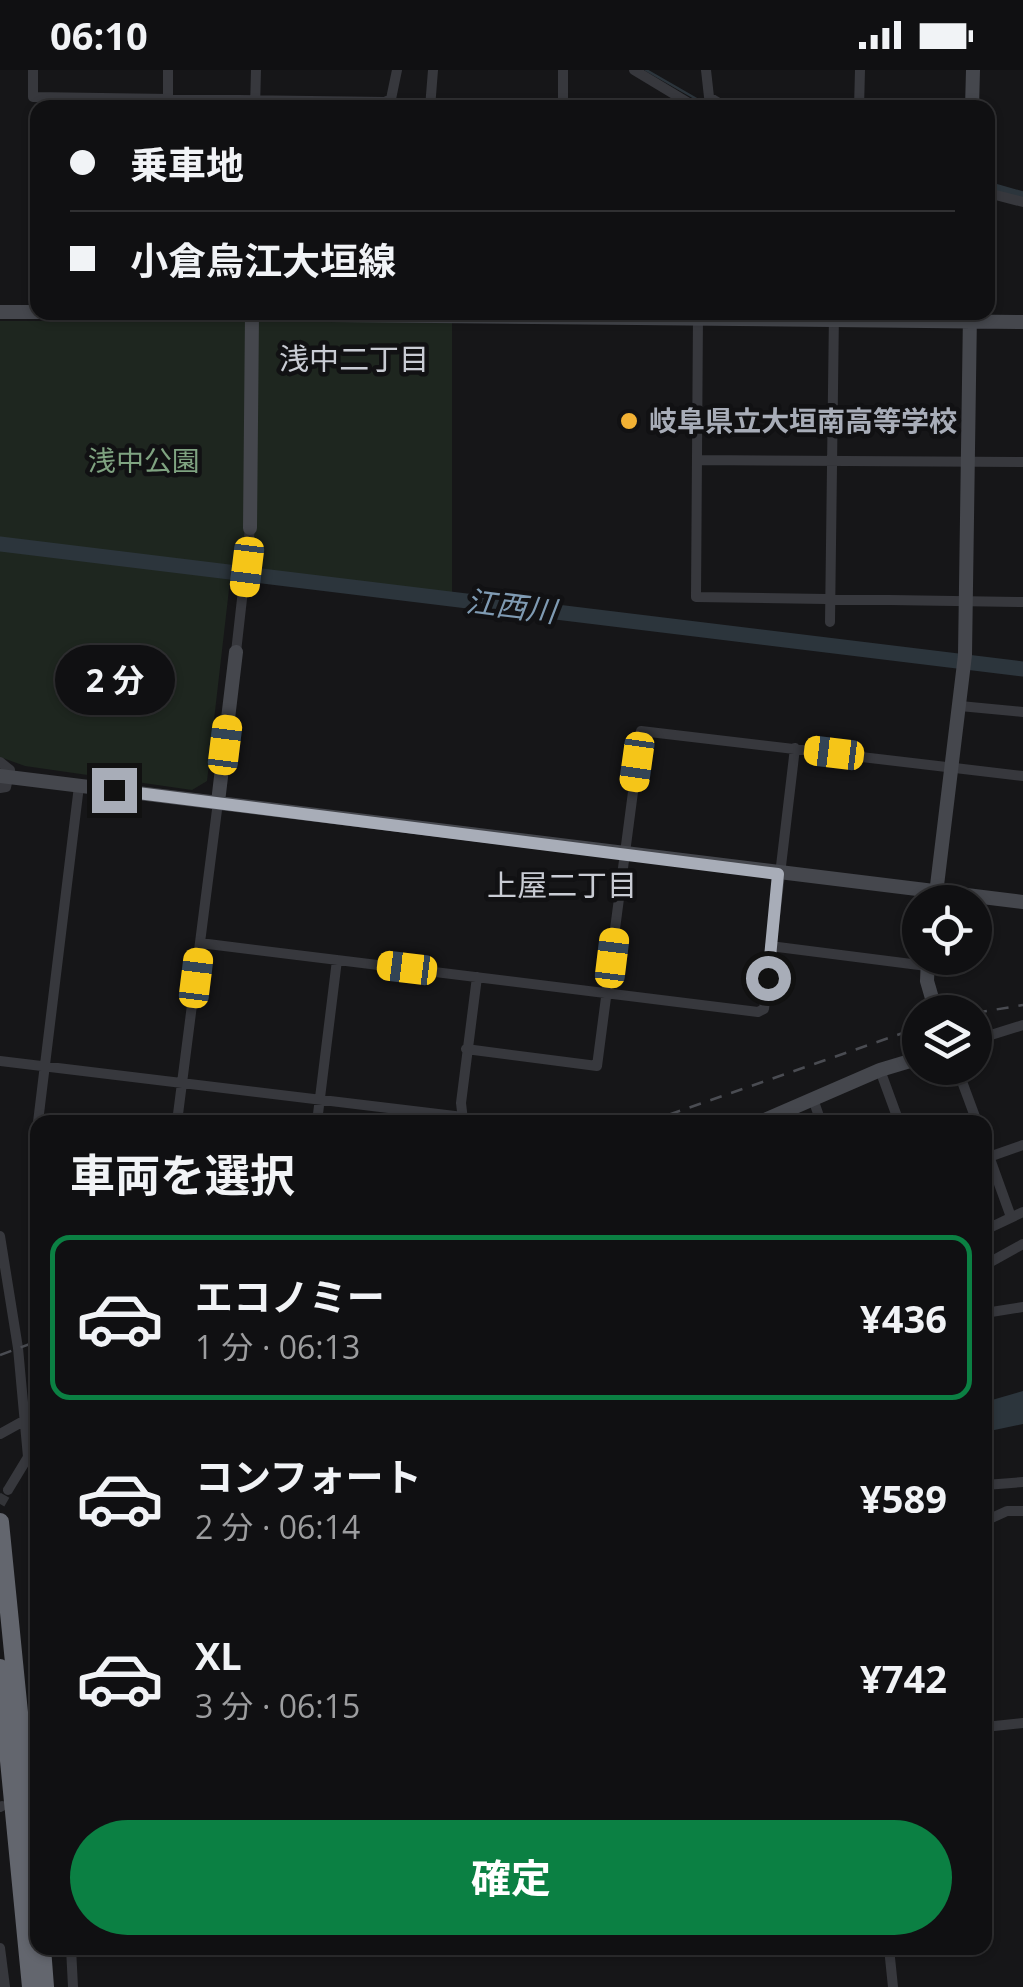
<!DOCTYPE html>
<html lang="ja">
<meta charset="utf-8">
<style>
body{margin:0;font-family:"Open Sans","Noto Sans JP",sans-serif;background:#19191b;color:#f1f3f6;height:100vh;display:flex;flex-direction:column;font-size:38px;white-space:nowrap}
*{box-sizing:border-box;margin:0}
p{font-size:32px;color:#9c9d9f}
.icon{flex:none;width:55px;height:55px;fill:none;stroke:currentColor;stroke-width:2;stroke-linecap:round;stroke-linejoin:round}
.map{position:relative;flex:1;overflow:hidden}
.side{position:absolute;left:30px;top:1045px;width:962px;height:840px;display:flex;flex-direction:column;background:#101012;border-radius:20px;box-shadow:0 2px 8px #0004,0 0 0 2px #303032}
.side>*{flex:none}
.hud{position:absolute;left:30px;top:30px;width:965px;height:220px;border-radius:20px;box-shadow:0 2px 8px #0004,0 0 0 2px #303032;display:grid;align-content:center;height:220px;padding:0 40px;background:#101012}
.controls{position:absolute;left:902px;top:815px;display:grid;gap:20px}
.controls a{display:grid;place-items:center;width:90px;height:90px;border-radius:50%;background:#101012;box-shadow:0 2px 8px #0004,0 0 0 2px #303032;font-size:50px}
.end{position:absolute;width:45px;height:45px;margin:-22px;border:12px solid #a8adb8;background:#111;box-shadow:0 0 0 5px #111}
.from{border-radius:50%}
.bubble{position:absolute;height:70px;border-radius:35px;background:#101012;box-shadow:0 2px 8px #0004,0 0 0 2px #303032;font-size:32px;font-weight:700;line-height:70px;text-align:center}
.car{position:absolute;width:30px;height:60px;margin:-30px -15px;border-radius:12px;box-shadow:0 0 8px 2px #0007;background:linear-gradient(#f5c518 24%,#345 0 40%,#f5c518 0 76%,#345 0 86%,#f5c518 0)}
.hud b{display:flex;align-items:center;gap:35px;height:95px;font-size:38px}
.hud b+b{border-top:2px solid #303032}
.hud i{width:25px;height:25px;background:#f1f3f6}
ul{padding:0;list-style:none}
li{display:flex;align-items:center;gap:30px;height:165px;margin:0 20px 15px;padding:0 20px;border:5px solid transparent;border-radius:20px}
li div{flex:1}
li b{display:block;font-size:38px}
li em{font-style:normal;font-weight:700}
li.active{border-color:#0b8043}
li>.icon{width:90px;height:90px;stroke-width:1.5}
h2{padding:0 40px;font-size:45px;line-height:120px}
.primary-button{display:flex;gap:20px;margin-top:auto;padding:20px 40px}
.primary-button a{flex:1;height:115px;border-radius:60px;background:#0b8043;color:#fff;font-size:40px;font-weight:700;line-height:115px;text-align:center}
.status{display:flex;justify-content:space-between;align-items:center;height:70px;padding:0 50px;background:#101012;direction:ltr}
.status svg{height:28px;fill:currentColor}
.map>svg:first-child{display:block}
</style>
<div class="status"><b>06:10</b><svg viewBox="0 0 49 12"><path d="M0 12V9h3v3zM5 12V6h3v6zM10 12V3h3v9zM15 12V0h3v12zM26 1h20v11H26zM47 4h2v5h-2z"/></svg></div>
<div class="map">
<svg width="1023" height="1917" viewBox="0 0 1023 1917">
<rect width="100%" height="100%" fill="#161618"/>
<path fill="#1e261f" d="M0,251h452v277l-221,-26 -24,209 -15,9 -167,-24 -25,-9z"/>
<path fill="#2c353c" d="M1023,1321v33l-38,8v-30z"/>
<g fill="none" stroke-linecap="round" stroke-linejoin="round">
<path stroke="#2c353c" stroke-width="2.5" d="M646,0l54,31"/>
<path stroke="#2c353c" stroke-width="9" d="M988,116l35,10"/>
<path stroke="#2c353c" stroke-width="15" d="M0,474l1023,125"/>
<path stroke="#333438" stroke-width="10" stroke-dasharray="10 5" stroke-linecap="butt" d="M0,1434l8,-14"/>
<path stroke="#37383d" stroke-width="10" d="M33,0v27l352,5 6,-3 6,-29
M634,0l63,38
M706,0l3,27 18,11
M168,38v-38
M255,38l1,-38
M430,38l3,-38
M563,38v-38
M859,38l1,-38
M988,123l35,9
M698,245l-2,282 327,5
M697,390l326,2
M830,552l4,-310
M236,582l14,-124
M960,636l63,6
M0,692l10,8 -4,17 -6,1
M200,873l558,69 6,-3 31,-261
M770,876l157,20
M975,970l48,-15
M466,979l131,17 44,-335 382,45
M0,991l463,56
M957,998l20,54
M880,1000l19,52
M813,1029l8,23
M463,1050l-2,-17 16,-126
M38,1052l41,-336
M177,1052l41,-320
M317,1052l20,-162
M985,1075l26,72
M986,1088l37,-13
M985,1160l38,-18
M0,1166l18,112 10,109 -20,33
M985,1195l38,-21
M985,1243l38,-6
M0,1364l38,-21
M985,1415l38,-3
M985,1451l22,-10h16
M985,1657l38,-4
M37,1719h1
M0,1737l2,-1
M0,1878l5,39
M71,1878l2,39
M889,1878l4,39"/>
<path stroke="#45474d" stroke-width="14" d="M972,38l1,-38
M0,242h38
M40,242l983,10
M250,458l2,-213
M0,706l1023,126
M218,732l18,-150
M935,832l30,-247 5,-342
M928,888l-1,23 9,31
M760,1052l120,-52 40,-12"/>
<path stroke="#63666e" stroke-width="18" d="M0,1452l38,381
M0,1598l31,319
M42,1878l3,39"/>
<path stroke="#4a4c52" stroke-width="2.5" stroke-dasharray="12 10" stroke-linecap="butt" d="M975,943l48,-8
M648,1052l272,-95
M0,1285l38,-14"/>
</g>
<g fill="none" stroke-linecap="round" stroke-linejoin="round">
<path stroke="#a8adb8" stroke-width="12" d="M114,720l664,84 -10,104"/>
</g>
<circle fill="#f2b134" stroke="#111113" stroke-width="4" cx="629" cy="351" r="10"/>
<g text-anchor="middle" stroke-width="9" stroke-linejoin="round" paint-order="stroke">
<g font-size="28" font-weight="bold" fill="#a8adb8" stroke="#111113" text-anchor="start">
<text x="649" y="361">岐阜県立大垣南高等学校</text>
</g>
<g font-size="28" fill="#7fa381" stroke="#111113">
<text x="144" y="401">浅中公園</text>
</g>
<g font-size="30" fill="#c9ccd4" stroke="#111113">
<text x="354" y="300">浅中二丁目</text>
<text x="562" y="826">上屋二丁目</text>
</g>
<g font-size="30" font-style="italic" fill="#7f9bb3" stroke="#111113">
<text transform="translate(511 537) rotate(7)" y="10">江西川</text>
</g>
</g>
</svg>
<div class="controls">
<a><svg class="icon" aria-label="locate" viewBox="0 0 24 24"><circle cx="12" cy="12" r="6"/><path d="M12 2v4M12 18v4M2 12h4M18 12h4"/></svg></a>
<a><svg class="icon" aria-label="layers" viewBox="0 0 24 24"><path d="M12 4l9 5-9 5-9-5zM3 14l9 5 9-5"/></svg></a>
</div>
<i class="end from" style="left:768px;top:908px"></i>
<i class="end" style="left:114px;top:720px"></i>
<div class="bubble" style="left:55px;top:575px;width:120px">2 分</div>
<i class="car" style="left:247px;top:497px;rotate:187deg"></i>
<i class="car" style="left:225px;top:675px;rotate:7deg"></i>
<i class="car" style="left:834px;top:683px;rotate:277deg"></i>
<i class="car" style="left:637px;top:692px;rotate:188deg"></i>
<i class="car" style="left:612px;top:888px;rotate:7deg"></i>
<i class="car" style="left:407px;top:898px;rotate:277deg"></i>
<i class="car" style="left:196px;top:908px;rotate:7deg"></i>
<div class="hud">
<b><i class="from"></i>乗車地</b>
<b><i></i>小倉烏江大垣線</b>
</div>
<section class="side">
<h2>車両を選択</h2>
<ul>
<li class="active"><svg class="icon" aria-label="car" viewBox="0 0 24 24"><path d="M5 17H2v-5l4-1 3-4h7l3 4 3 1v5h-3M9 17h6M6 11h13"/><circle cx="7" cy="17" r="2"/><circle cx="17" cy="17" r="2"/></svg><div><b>エコノミー</b><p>1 分 · 06:13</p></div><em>¥436</em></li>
<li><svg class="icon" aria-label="car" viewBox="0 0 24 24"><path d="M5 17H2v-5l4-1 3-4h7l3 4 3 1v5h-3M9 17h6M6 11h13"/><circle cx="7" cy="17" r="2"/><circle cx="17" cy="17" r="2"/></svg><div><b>コンフォート</b><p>2 分 · 06:14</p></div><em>¥589</em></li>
<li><svg class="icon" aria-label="car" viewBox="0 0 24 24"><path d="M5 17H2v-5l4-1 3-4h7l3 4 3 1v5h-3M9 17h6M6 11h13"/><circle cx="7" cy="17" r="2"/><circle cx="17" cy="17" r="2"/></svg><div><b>XL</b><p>3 分 · 06:15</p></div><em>¥742</em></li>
</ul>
<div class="primary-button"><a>確定</a></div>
</section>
</div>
